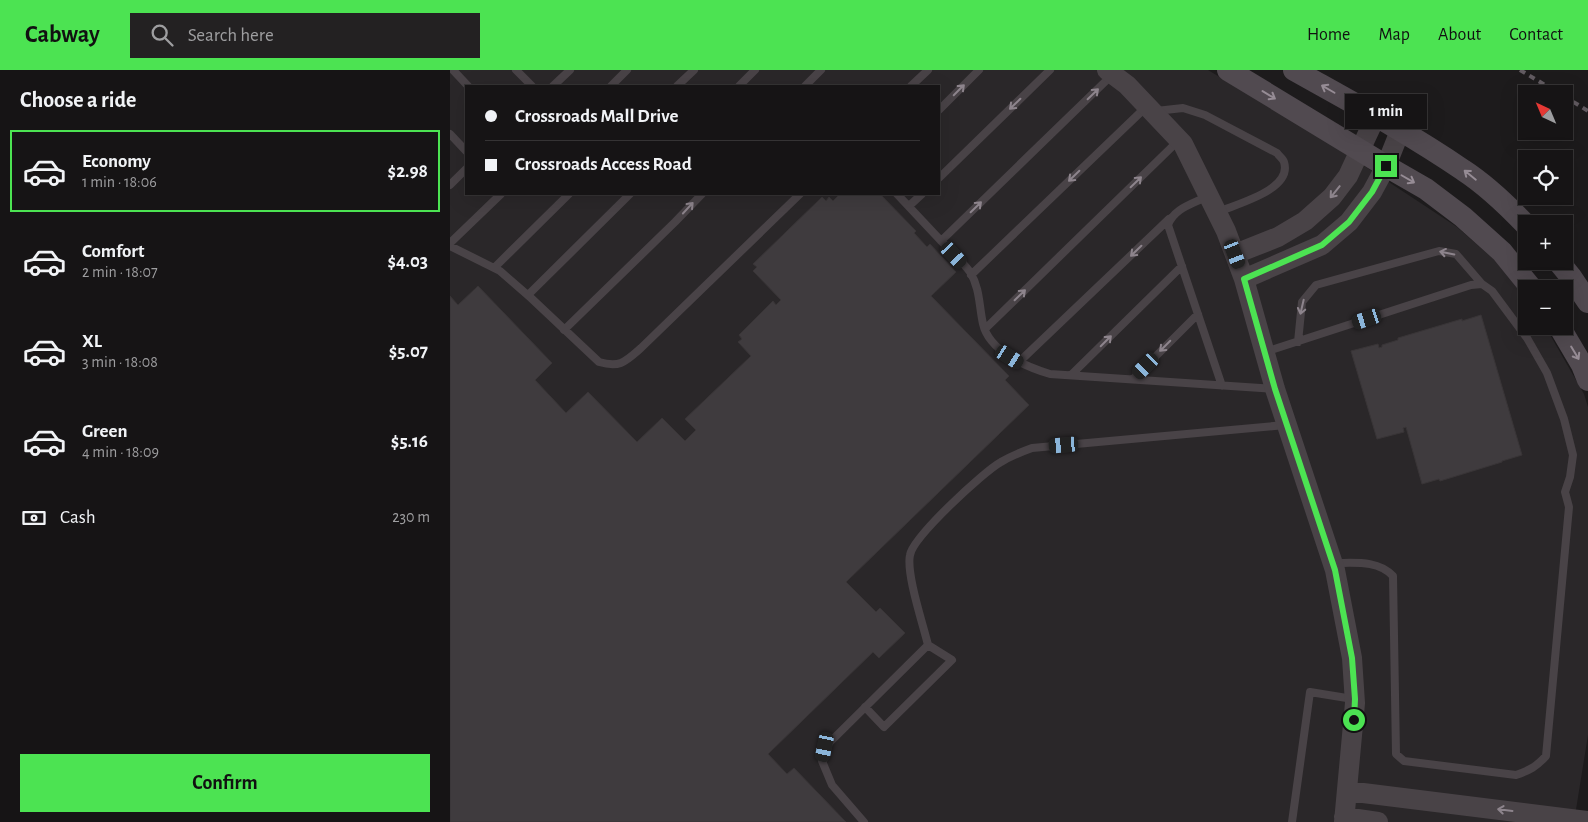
<!DOCTYPE html>
<meta charset="utf-8">
<style>
body{margin:0;font-family:"Alegreya Sans",sans-serif;background:#232122;color:#f1f3f6;height:100vh;display:flex;flex-direction:column;font-size:19px;white-space:nowrap}
*{box-sizing:border-box;margin:0}
p{font-size:16px;color:#9e9ea0}
.icon{flex:none;width:28px;height:28px;fill:none;stroke:currentColor;stroke-width:2;stroke-linecap:round;stroke-linejoin:round}
.map{position:relative;flex:1;overflow:hidden}
.drawer{display:flex;flex-direction:column;background:#161415;width:450px}
.drawer>*{flex:none}
.guide{position:absolute;left:15px;top:15px;width:475px;height:110px;border-radius:0px;box-shadow:0 5px 20px #0002,0 0 0 1px #353334;display:grid;align-content:center;height:110px;padding:0 20px;background:#161415}
.needle{width:32px;rotate:316deg}
.controls{position:absolute;left:1068px;top:15px;display:grid;gap:10px}
.controls a{display:grid;place-items:center;width:55px;height:55px;border-radius:0px;background:#161415;box-shadow:0 5px 20px #0002,0 0 0 1px #353334;font-size:25px}
.end{position:absolute;width:22px;height:22px;margin:-11px;border:6px solid #4ce352;background:#111;box-shadow:0 0 0 2px #111}
.from{border-radius:50%}
.bubble{position:absolute;height:35px;border-radius:0px;background:#161415;box-shadow:0 5px 20px #0002,0 0 0 1px #353334;font-size:16px;font-weight:600;line-height:35px;text-align:center}
.car{position:absolute;width:15px;height:30px;margin:-15px -8px;border-radius:6px;box-shadow:0 0 4px 1px #0007;background:linear-gradient(#222 24%,#8ab4d8 0 40%,#222 0 76%,#8ab4d8 0 86%,#222 0)}
.guide b{display:flex;align-items:center;gap:18px;height:48px;font-size:19px}
.guide b+b{border-top:1px solid #353334}
.guide i{width:12px;height:12px;background:#f1f3f6}
ul{padding:0;list-style:none}
li{display:flex;align-items:center;gap:15px;height:82px;margin:0 10px 8px;padding:0 10px;border:2px solid transparent;border-radius:0px}
li div{flex:1}
li b{display:block;font-size:19px}
li em{font-style:normal;font-weight:600}
li.active{border-color:#4ce352}
li>.icon{width:45px;height:45px;stroke-width:1.5}
h2{padding:0 20px;font-size:22px;line-height:60px}
.pay{display:flex;align-items:center;gap:12px;height:55px;padding:0 20px;font-size:19px}
.pay p{margin-inline-start:auto}
.cta{display:flex;gap:10px;margin-top:auto;padding:10px 20px}
.cta a{flex:1;height:58px;border-radius:0px;background:#4ce352;color:#111;font-size:20px;font-weight:600;line-height:58px;text-align:center}
header{display:flex;align-items:center;gap:30px;box-sizing:border-box;height:70px;padding:0 25px;background:#4ce352;color:#111}
header strong{font-size:24px}
nav{display:flex;gap:28px;margin-inline-start:auto;font-size:18px}
.search{width:350px;height:45px;background:#232122;display:flex;align-items:center;gap:12px;box-sizing:border-box;padding:0 18px;border-radius:0px;color:#9e9ea0;font-size:19px}
main{display:flex;flex:1;min-height:0}
.map>svg:first-child{display:block}
</style>
<header>
<strong>Cabway</strong>
<div class="search"><svg class="icon" aria-label="search" viewBox="0 0 24 24"><circle cx="10" cy="10" r="6"/><path d="M15 15l6 6"/></svg>Search here</div>
<nav><a>Home</a><a>Map</a><a>About</a><a>Contact</a></nav>
</header>
<main>
<section class="drawer">
<h2>Choose a ride</h2>
<ul>
<li class="active"><svg class="icon" aria-label="car" viewBox="0 0 24 24"><path d="M5 17H2v-5l4-1 3-4h7l3 4 3 1v5h-3M9 17h6M6 11h13"/><circle cx="7" cy="17" r="2"/><circle cx="17" cy="17" r="2"/></svg><div><b>Economy</b><p>1 min · 18:06</p></div><em>$2.98</em></li>
<li><svg class="icon" aria-label="car" viewBox="0 0 24 24"><path d="M5 17H2v-5l4-1 3-4h7l3 4 3 1v5h-3M9 17h6M6 11h13"/><circle cx="7" cy="17" r="2"/><circle cx="17" cy="17" r="2"/></svg><div><b>Comfort</b><p>2 min · 18:07</p></div><em>$4.03</em></li>
<li><svg class="icon" aria-label="car" viewBox="0 0 24 24"><path d="M5 17H2v-5l4-1 3-4h7l3 4 3 1v5h-3M9 17h6M6 11h13"/><circle cx="7" cy="17" r="2"/><circle cx="17" cy="17" r="2"/></svg><div><b>XL</b><p>3 min · 18:08</p></div><em>$5.07</em></li>
<li><svg class="icon" aria-label="car" viewBox="0 0 24 24"><path d="M5 17H2v-5l4-1 3-4h7l3 4 3 1v5h-3M9 17h6M6 11h13"/><circle cx="7" cy="17" r="2"/><circle cx="17" cy="17" r="2"/></svg><div><b>Green</b><p>4 min · 18:09</p></div><em>$5.16</em></li>
</ul>
<div class="pay"><svg class="icon" aria-label="cash" viewBox="0 0 24 24"><path d="M3 7h18v10H3z"/><circle cx="12" cy="12" r="2"/></svg>Cash<p>230 m</p></div>
<div class="cta"><a>Confirm</a></div>
</section>
<div class="map">
<svg width="1138" height="752" viewBox="0 0 1138 752">
<rect width="100%" height="100%" fill="#1d1b1c"/>
<path fill="#2a2729" fill-rule="evenodd" d="M0,0h758l120,72 129,85 39,34 30,36v29h19l39,68 4,13v328l-14,87h-1124zM16,16h473v108h-473z"/>
<path fill="#3f3b3e" stroke="#393537" d="M390,124h40l36,37 -2,2 13,14 3,-3 26,28 -25,24 78,80 -4,4 24,25 -183,177 30,30 4,-4 25,25 -26,25 -6,-6 -105,102 19,20 7,-6 52,54h-396v-526l8,9 20,-19 74,77 -17,17 31,33 22,-21 49,50 25,-24 23,23 11,-11 -11,-11 66,-63 -13,-14 4,-3 -3,-4 34,-34 3,4 5,-5 -28,-29 4,-4 -4,-3 69,-67 4,4 3,-4 4,4z
M1031,245l41,140 -20,6v1l-62,19 -1,-2 -17,5 -16,-57 -3,1 1,4 -27,7 -26,-88 27,-7 1,4 3,-1v-2l16,-5v-2l64,-19v2z"/>
<g fill="none" stroke-linecap="round" stroke-linejoin="round">
<path stroke="#494347" stroke-width="8" d="M3,0l15,16
M66,0l16,16
M103,16l17,-16
M161,16l16,-16
M227,16l17,-16
M289,16l16,-16
M355,16l16,-16
M461,16l17,-16
M489,40l40,-40
M706,41l27,-3 22,7 72,38c2,3 6,6 7,9 9,28 -48,42 -66,50
M0,64l16,17
M489,108l111,-108
M0,115l16,-16
M447,124c16,17 31,33 47,50 8,9 19,18 26,28 10,16 9,34 13,52 6,27 43,43 67,50l225,15
M758,126c-15,8 -34,12 -40,29l54,161
M459,136l13,-12
M491,171l171,-166
M0,173l51,-49
M0,176l50,25 31,27 68,64c21,6 26,0 42,-14l159,-154
M44,198l75,-74
M521,205l175,-168
M78,225l102,-101
M535,259l194,-189
M114,260l111,-108 27,-28
M848,272l4,-40 14,-17 123,-34 17,3 26,30
M815,282l206,-67 11,-1 10,7 35,47 20,35 17,46 9,36 -3,22 -5,15 4,15 -23,249c-10,11 -16,14 -30,19l-112,-14 -8,-7 -3,-178c-15,-16 -38,-13 -58,-13
M569,292l150,-143
M621,305l111,-109
M683,309l65,-65
M415,637l19,20 68,-67 -24,-15
M414,752l-32,-37 -10,-24 3,-14 103,-102c-5,-21 -22,-71 -18,-90 3,-18 73,-83 91,-93 10,-6 20,-10 31,-14l253,-23
M842,752l18,-130 43,7"/>
<path stroke="#494347" stroke-width="20" d="M657,0l20,15 56,59 43,87 18,48 31,110 60,181 17,88 3,45 -11,119
M785,184l43,-17 27,-16 27,-24 16,-21 28,-60
M794,209l78,-34 27,-23 23,-30 14,-26 14,-35
M897,721l241,30
M894,747l34,5"/>
<path stroke="#514a50" stroke-width="22" d="M778,0l158,96 40,23 37,28 39,35 30,37
M844,0c57,32 115,63 169,100 23,15 44,35 63,55
M1108,191l13,16 17,25
M1109,256l23,39 6,15"/>
<path stroke="#625b61" stroke-width="4" stroke-dasharray="6 5" stroke-linecap="butt" d="M1070,0l40,24
M1114,26l24,15"/>
</g>
<defs><path id="oneway-shaft" d="M-6 0H5M1.5-3L5.5 0L1.5 3" fill="none" stroke-width="1.6" stroke-linecap="round" stroke-linejoin="round" transform="scale(1.25)"/></defs>
<g stroke="#968c95">
<use href="#oneway-shaft" transform="translate(878 19) rotate(-150)"/>
<use href="#oneway-shaft" transform="translate(819 25) rotate(31)"/>
<use href="#oneway-shaft" transform="translate(1020 105) rotate(-141)"/>
<use href="#oneway-shaft" transform="translate(958 109) rotate(30)"/>
<use href="#oneway-shaft" transform="translate(1125 283) rotate(59)"/>
</g>
<g stroke="#8d848c">
<use href="#oneway-shaft" transform="translate(509 20) rotate(-45)"/>
<use href="#oneway-shaft" transform="translate(643 24) rotate(-44)"/>
<use href="#oneway-shaft" transform="translate(565 34) rotate(136)"/>
<use href="#oneway-shaft" transform="translate(624 106) rotate(136)"/>
<use href="#oneway-shaft" transform="translate(686 112) rotate(-44)"/>
<use href="#oneway-shaft" transform="translate(885 122) rotate(129)"/>
<use href="#oneway-shaft" transform="translate(526 137) rotate(-44)"/>
<use href="#oneway-shaft" transform="translate(238 138) rotate(-47)"/>
<use href="#oneway-shaft" transform="translate(686 181) rotate(136)"/>
<use href="#oneway-shaft" transform="translate(997 183) rotate(-168)"/>
<use href="#oneway-shaft" transform="translate(570 225) rotate(-44)"/>
<use href="#oneway-shaft" transform="translate(852 237) rotate(103)"/>
<use href="#oneway-shaft" transform="translate(656 271) rotate(-45)"/>
<use href="#oneway-shaft" transform="translate(715 276) rotate(135)"/>
<use href="#oneway-shaft" transform="translate(1055 740) rotate(-173)"/>
</g>
<g fill="none" stroke-linecap="round" stroke-linejoin="round">
<path stroke="#4ce352" stroke-width="6" d="M904,650l1,-21 -3,-41 -17,-88 -60,-181 -31,-110 78,-34 27,-23 23,-30 14,-26"/>
</g>
</svg>
<div class="controls">
<a><svg class="needle" viewBox="-14 -14 28 28"><path d="M0-13l5 13h-10z" fill="#e53935"/><path d="M0 13l5-13h-10z" fill="#9e9ea0"/></svg></a>
<a><svg class="icon" aria-label="locate" viewBox="0 0 24 24"><circle cx="12" cy="12" r="6"/><path d="M12 2v4M12 18v4M2 12h4M18 12h4"/></svg></a>
<a>+</a>
<a>−</a>
</div>
<i class="end from" style="left:904px;top:650px"></i>
<i class="end" style="left:936px;top:96px"></i>
<div class="bubble" style="left:895px;top:24px;width:82px">1 min</div>
<i class="car" style="left:785px;top:184px;rotate:159deg"></i>
<i class="car" style="left:504px;top:185px;rotate:137deg"></i>
<i class="car" style="left:917px;top:249px;rotate:252deg"></i>
<i class="car" style="left:560px;top:287px;rotate:122deg"></i>
<i class="car" style="left:696px;top:296px;rotate:225deg"></i>
<i class="car" style="left:614px;top:375px;rotate:265deg"></i>
<i class="car" style="left:375px;top:677px;rotate:192deg"></i>
<div class="guide">
<b><i class="from"></i>Crossroads Mall Drive</b>
<b><i></i>Crossroads Access Road</b>
</div>
</div>
</main>
